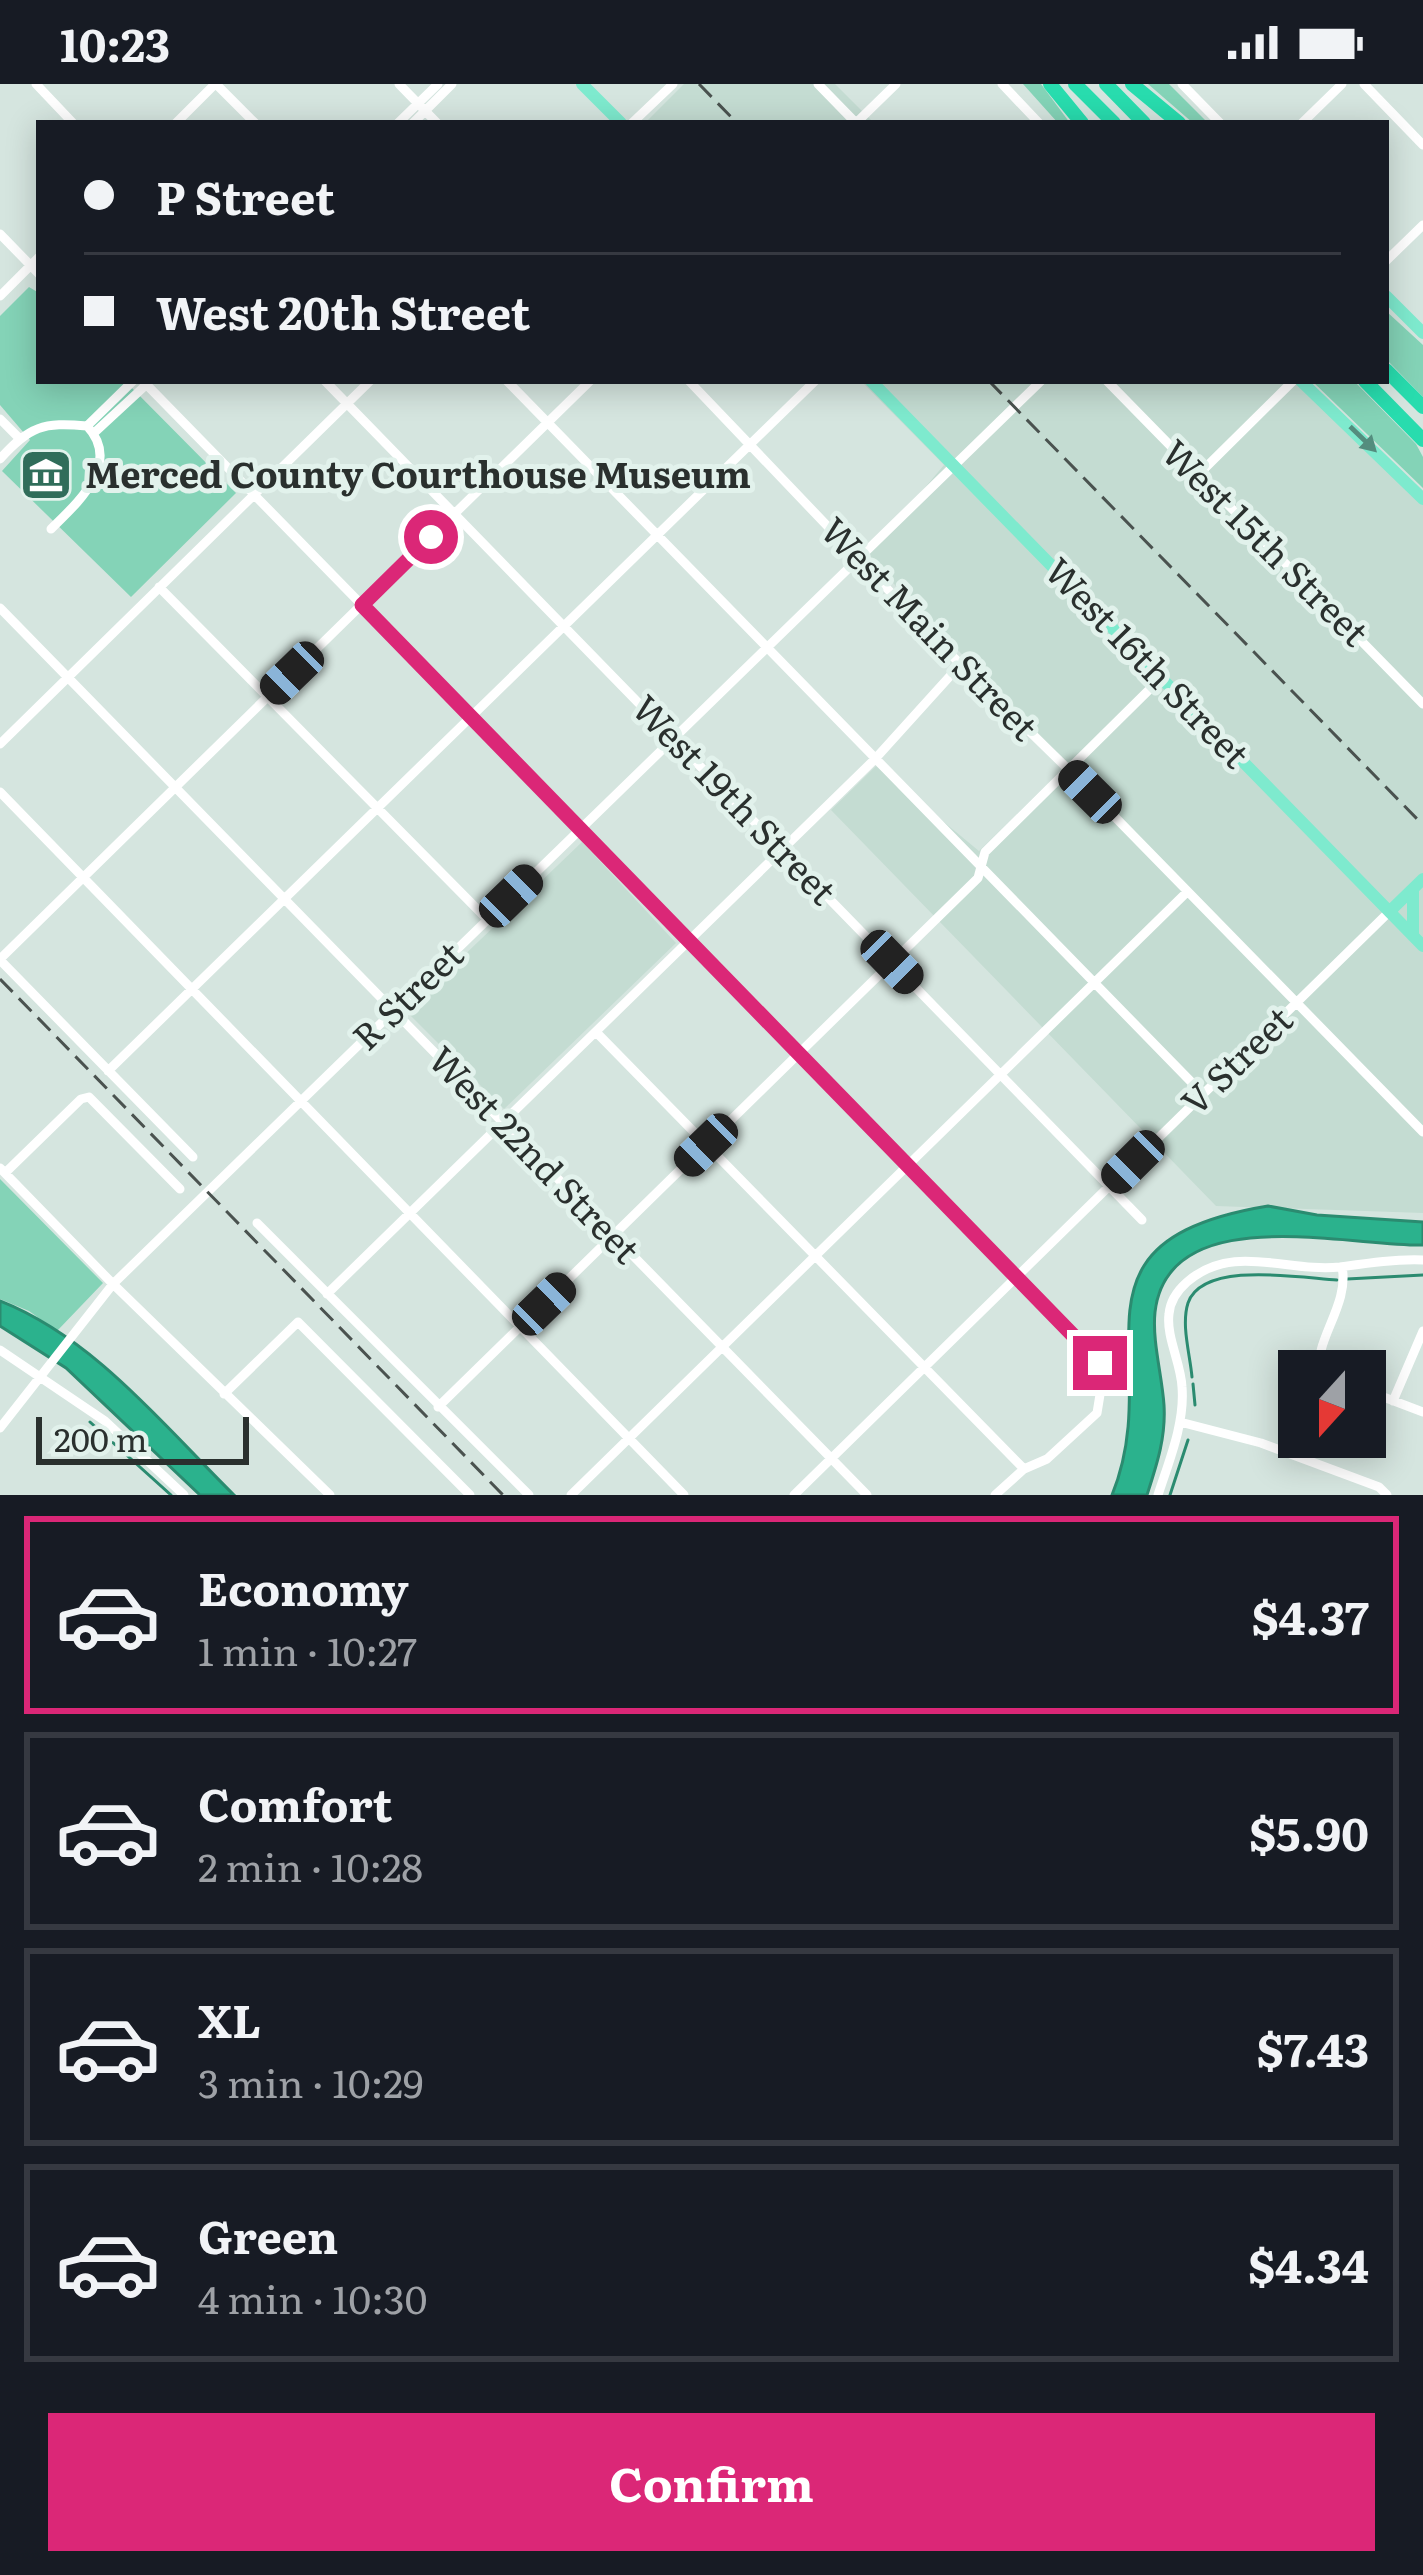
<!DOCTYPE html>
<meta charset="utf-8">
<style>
body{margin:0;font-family:Literata,serif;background:#20242c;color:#f1f3f6;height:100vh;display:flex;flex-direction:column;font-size:45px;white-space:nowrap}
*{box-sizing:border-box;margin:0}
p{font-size:39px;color:#9ea1a6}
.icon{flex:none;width:66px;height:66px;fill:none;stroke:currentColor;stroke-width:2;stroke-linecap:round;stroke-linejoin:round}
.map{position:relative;height:1411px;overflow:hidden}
.drawer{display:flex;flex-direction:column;background:#171b24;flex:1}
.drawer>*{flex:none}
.top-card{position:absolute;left:36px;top:36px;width:1353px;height:264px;border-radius:0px;box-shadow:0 6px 30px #0003;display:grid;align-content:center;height:264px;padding:0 48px;background:#171b24}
.needle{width:78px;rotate:201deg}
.fabs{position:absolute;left:1278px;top:1266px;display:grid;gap:24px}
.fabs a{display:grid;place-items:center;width:108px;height:108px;border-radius:0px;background:#171b24;box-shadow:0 6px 30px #0003;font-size:60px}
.scale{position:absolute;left:36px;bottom:30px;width:213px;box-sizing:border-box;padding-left:12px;border:6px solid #2a302e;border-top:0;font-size:33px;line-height:42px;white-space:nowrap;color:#2a302e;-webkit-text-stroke:9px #e2f2ec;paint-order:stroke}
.end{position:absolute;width:54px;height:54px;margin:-27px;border:15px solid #db2777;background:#fff;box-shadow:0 0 0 6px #fff}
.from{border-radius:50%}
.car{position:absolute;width:36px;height:72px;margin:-36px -18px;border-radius:15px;box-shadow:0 0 9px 3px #0007;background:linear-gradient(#222 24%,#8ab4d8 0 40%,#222 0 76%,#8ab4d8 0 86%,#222 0)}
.top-card b{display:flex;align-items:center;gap:42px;height:114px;font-size:45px}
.top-card b+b{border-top:3px solid #363941}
.top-card i{width:30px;height:30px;background:#f1f3f6}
ul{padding:21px 0 0;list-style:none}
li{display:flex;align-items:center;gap:36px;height:198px;margin:0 24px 18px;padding:0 24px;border:6px solid #363941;border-radius:0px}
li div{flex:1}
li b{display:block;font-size:45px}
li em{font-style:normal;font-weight:700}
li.on{border-color:#db2777}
li>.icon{width:108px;height:108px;stroke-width:1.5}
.action{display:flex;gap:24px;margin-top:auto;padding:24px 48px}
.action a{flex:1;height:138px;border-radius:0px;background:#db2777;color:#fff;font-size:48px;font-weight:700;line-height:138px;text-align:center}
.status{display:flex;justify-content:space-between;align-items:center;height:84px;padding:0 60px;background:#171b24;direction:ltr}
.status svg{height:33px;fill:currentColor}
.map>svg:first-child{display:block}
</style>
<div class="status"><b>10:23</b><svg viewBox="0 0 49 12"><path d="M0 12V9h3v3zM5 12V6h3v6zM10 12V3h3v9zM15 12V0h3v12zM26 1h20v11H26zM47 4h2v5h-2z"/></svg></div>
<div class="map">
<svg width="1423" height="1411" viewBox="0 0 1423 1411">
<rect width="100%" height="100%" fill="#d5e5df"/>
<path fill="#c4dcd2" d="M684,0h151l39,39h-229z
M861,297h443l119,110v722l-207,-7 -385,-396 45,-44 103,85 89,-87 -201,-208 77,-91z
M582,758l94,101 -172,166 -98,-98z"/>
<path fill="#84d3b7" d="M1023,0h18l29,39h-12z
M1148,0h21l39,39h-15z
M29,203l10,6v88h86l111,112 -105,104 -129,-126 28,-31 -30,-35v-89z
M1386,227l37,34v52l-37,-38z
M1312,297h42l62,63 7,13v31z
M0,1095l103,104 -46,48 -28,-20 -29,-12z"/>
<path fill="#2bb28d" stroke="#2b8b70" stroke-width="3" d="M1268,1122l49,9 106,7v23c-73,2 -255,-46 -268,67 -3,29 7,63 9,93 2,32 -7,59 -17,90h-35c56,-137 -61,-253 156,-289z
M0,1217c94,37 164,125 234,194h-34l-134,-127 -66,-42z"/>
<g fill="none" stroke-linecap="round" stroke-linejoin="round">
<path stroke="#2b8b70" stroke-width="3" d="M1347,1195l76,-4
M1192,1293c-2,-23 -11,-52 -4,-74 15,-43 114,-25 149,-23
M1193,1300l2,21
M90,1338l81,73
M1170,1411l18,-55"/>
<path stroke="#fff" stroke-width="9" d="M36,0l37,39
M216,0l39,39
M399,0l38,39
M818,0l38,39
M1002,0l37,39
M1182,0l38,39
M1364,0l59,61
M176,39l39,-39
M398,39l40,-39
M413,39l39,-39
M632,39l41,-39
M856,39l40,-39
M1302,39l40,-39
M0,150l39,40
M1386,177l37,-36
M0,212l39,-39
M143,297l951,973 10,16 -7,43 -50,46 -23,10 -29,26
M325,297l817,839
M507,297l696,713
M689,297l249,261 131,128 354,362
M1107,297l316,323
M0,335l19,19
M87,342l46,-45
M94,349l53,-49
M0,375c30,-33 43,-37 87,-33
M1197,392l96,-95
M51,445c25,-25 72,-65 36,-103
M159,503l328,332
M0,524l867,887
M0,660l370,-363
M0,708l684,703
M0,875l590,-578
M0,876l193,197
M596,948l428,437
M108,987l707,-690
M0,1084l113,116 217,211
M5,1089l76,-74 8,-2 91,92
M257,1139l272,272
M327,1210l548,-535 85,-94
M0,1266l105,71 79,74
M1321,1287c-9,-28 29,-66 21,-104
M1365,1306l58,22
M224,1310l74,-72 172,173
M1393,1317l30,-70
M438,1323l540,-529 7,-26 176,-174
M1180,1338l81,21 118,44 8,8
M0,1344l113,-144 928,-903
M571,1411l616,-603
M794,1411l596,-584
M1158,1411c11,-34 27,-72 24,-108 -1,-24 -16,-50 -13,-73 1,-13 9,-24 18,-32 46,-40 101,-9 153,-15 28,-4 54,-8 83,-7"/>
<path stroke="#7eeace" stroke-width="12" d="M582,0l39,39
M1386,212l37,37
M871,297l552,565
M1301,297l122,118
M1413,805v47
M1390,827l33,-32"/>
<path stroke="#28dcae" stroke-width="14" d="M1050,0l32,39
M1075,0l39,39
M1106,0l38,39
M1132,0l47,39
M1386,286l37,37
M1365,297l58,59"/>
<path stroke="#4a524f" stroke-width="3" stroke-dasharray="18 9" stroke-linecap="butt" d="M699,0l38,39
M989,297l434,444
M0,895l503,516"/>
</g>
<defs><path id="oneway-solid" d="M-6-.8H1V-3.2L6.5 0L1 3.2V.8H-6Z" transform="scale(3)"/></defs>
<use fill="#548d7e" href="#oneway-solid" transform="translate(1363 355) rotate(44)"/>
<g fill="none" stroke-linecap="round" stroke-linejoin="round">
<path stroke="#db2777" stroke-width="15" d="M431,453l-69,68 738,758"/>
</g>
<defs>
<g id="museum-square" transform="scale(2.7)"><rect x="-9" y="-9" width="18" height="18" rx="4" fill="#306d5a" stroke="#e2f2ec"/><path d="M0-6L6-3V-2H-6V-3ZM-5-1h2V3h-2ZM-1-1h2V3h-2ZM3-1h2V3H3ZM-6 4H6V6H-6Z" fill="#fff"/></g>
</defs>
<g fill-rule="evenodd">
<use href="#museum-square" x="46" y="391"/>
</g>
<g text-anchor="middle" stroke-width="10" stroke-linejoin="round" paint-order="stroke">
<g font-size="36" font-weight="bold" fill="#2a302e" stroke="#e2f2ec" text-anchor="start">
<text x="85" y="404">Merced County Courthouse Museum</text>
</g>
<g font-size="36" fill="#2a302e" stroke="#e2f2ec">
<text transform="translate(1265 459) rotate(45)" y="13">West 15th Street</text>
<text transform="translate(929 545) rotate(46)" y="13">West Main Street</text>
<text transform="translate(1147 579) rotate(46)" y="13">West 16th Street</text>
<text transform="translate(734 716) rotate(46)" y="13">West 19th Street</text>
<text transform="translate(408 912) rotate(-44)" y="13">R Street</text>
<text transform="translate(1237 977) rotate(-44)" y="13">V Street</text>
<text transform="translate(534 1071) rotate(46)" y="13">West 22nd Street</text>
</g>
</g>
</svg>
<div class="fabs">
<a><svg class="needle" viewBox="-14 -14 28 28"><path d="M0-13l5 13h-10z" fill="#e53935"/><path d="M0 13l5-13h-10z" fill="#9ea1a6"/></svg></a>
</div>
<div class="scale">200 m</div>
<i class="end from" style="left:431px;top:453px"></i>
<i class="end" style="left:1100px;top:1279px"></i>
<i class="car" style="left:292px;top:589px;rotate:226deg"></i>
<i class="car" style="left:1090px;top:708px;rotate:315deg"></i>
<i class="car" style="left:511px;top:812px;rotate:46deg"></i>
<i class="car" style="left:892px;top:878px;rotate:136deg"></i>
<i class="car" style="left:706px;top:1061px;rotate:226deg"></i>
<i class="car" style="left:1133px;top:1078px;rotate:225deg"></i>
<i class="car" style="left:544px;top:1220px;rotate:46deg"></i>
<div class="top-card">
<b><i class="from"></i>P Street</b>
<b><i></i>West 20th Street</b>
</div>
</div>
<section class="drawer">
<ul>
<li class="on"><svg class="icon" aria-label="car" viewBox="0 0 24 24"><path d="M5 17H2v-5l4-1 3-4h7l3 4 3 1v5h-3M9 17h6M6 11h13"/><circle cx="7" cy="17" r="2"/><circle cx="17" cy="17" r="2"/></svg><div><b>Economy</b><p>1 min · 10:27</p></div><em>$4.37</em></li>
<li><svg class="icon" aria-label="car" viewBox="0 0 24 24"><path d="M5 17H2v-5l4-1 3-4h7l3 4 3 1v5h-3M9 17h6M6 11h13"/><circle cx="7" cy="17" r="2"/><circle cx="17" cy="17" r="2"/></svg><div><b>Comfort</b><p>2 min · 10:28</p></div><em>$5.90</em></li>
<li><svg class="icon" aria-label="car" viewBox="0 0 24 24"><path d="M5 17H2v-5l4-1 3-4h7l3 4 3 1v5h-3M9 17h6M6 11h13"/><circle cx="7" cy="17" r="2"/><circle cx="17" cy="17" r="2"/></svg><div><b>XL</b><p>3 min · 10:29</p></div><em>$7.43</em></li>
<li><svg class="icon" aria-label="car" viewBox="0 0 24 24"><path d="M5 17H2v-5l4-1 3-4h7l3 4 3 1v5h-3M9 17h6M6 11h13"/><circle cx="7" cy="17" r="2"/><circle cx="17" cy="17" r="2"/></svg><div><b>Green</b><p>4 min · 10:30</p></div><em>$4.34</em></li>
</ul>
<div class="action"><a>Confirm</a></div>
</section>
